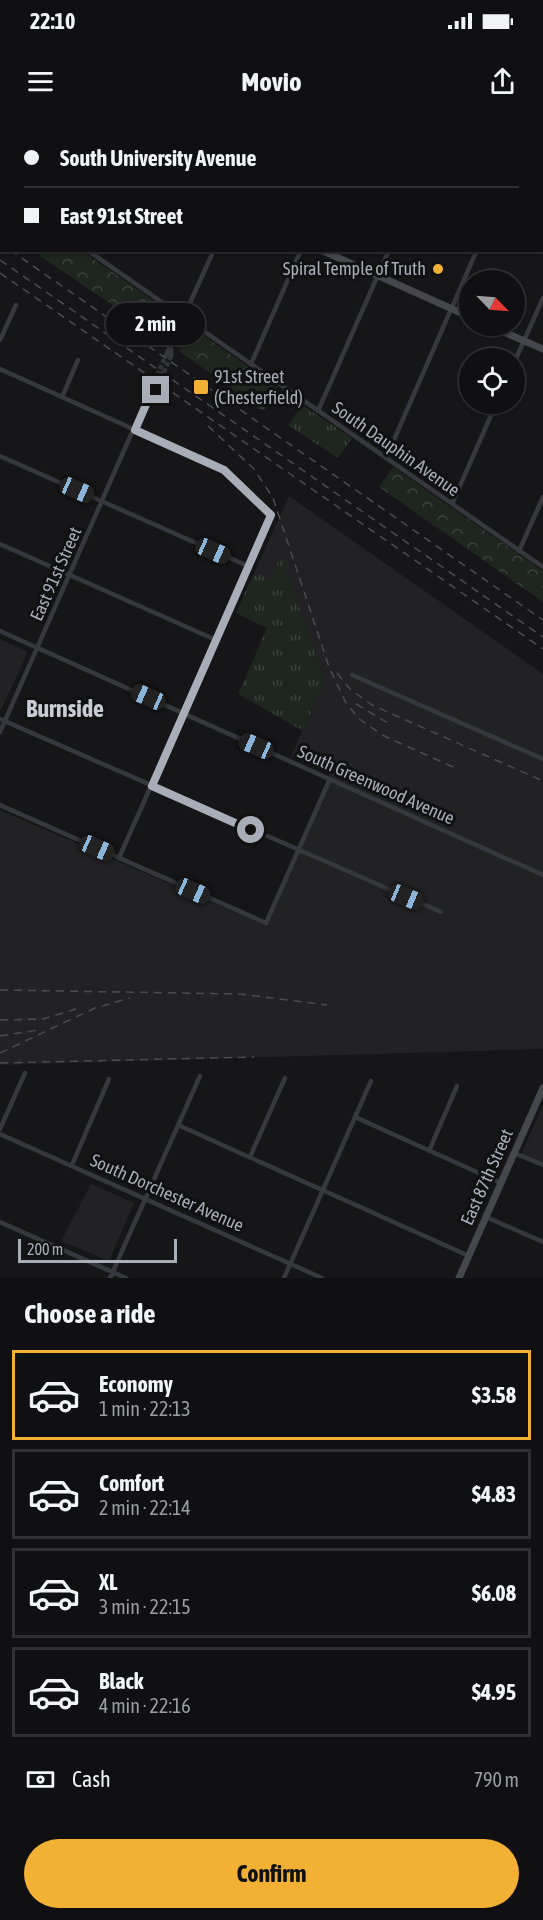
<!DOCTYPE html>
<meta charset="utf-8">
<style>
body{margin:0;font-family:"Asap Condensed",sans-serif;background:#1e1e20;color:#f1f3f6;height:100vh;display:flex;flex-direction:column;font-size:22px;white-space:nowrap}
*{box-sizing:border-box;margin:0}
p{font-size:20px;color:#9c9d9f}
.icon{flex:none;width:33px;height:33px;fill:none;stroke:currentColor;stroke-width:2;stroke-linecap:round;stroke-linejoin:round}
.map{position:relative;height:1158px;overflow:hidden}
.sheet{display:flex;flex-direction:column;background:#101012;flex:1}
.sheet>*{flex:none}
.guide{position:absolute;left:0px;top:0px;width:543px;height:132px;box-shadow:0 2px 4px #0004,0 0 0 2px #303032;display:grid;align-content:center;height:132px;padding:0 24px;background:#101012}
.needle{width:39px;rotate:115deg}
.fabs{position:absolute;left:459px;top:150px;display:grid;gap:12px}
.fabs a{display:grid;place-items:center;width:66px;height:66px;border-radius:50%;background:#101012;box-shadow:0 2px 4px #0004,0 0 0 2px #303032;font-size:30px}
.scale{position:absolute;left:18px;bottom:15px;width:159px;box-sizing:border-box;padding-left:6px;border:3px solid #a8adb8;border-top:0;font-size:16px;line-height:21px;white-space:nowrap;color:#a8adb8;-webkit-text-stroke:4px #111113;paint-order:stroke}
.end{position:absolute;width:27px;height:27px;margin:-14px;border:8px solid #a8adb8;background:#111;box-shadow:0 0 0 3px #111}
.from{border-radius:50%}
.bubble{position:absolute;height:42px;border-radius:21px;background:#101012;box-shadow:0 2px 4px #0004,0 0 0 2px #303032;font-size:20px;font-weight:700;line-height:42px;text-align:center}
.car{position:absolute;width:18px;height:36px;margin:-18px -9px;border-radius:8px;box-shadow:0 0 4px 2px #0007;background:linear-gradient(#222 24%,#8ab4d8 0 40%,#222 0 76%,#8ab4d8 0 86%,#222 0)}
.guide b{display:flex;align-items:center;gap:21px;height:57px;font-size:22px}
.guide b+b{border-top:2px solid #303032}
.guide i{width:15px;height:15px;background:#f1f3f6}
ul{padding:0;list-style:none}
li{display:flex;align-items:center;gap:18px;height:90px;margin:0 12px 9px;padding:0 12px;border:3px solid #303032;border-radius:0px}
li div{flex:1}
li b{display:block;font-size:22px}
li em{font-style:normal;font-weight:700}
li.current{border-color:#f2b134}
li>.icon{width:54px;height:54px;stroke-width:1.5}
h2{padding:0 24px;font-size:27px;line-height:72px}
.pay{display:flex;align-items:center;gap:15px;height:66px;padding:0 24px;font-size:22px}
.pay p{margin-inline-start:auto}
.button{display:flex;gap:12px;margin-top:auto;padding:12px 24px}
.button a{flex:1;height:69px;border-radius:36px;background:#f2b134;color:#111;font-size:24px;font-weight:700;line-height:69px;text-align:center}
.status{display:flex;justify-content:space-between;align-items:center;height:42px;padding:0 30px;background:#101012;direction:ltr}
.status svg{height:16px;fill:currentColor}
header{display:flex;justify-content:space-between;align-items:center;height:78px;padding:0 24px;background:#101012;font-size:27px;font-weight:700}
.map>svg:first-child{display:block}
</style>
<div class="status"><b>22:10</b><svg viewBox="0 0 49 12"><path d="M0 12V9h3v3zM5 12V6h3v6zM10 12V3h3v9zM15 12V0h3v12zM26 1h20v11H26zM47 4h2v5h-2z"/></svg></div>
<header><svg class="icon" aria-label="menu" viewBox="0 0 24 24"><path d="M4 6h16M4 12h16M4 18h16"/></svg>Movio<svg class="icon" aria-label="share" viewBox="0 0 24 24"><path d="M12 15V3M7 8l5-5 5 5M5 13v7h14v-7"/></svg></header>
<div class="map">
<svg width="543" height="1158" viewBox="0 0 543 1158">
<defs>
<pattern id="grass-tufts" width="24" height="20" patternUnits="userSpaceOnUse" patternTransform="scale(1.5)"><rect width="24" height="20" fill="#1e261f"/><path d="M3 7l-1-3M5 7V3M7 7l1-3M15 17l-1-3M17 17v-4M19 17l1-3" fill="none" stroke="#3c433d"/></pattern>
<pattern id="forest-crowns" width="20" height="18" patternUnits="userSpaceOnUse" patternTransform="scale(1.5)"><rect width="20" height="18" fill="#1e261f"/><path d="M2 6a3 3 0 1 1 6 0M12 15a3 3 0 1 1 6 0" fill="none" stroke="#3c433d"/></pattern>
</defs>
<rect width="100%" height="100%" fill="#161618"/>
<path fill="#222225" d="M289,376l254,178v375l-543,16v-255l265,115 64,-151 -38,-18 34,-76 -44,-124 -11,24 -16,-7z
M0,519l28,13 -27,58h-1z
M543,985v59l-22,-9z
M91,1064l43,19 -25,58 -48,-20z"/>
<path fill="url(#grass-tufts)" d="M302,285l50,33 -14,20 -50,-33z
M281,435l44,125 -22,51 -65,-37 29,-66 -31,-15 18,-40 16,6z"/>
<path fill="url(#forest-crowns)" d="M43,130l39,1 94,65 -10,25 -126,-85z
M190,206l88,62 -15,23 -84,-60z
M393,347l150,104v31l-164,-115z"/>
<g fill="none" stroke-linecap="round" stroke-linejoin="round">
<path stroke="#333438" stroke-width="4.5" stroke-dasharray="4.5 2" stroke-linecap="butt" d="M152,267l15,-34
M156,270l15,-34"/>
<path stroke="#37383d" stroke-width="4.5" d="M422,0l3,2
M96,2l1,-2
M183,2l1,-2
M271,2v-2
M359,2v-2
M446,2l1,-2
M533,2l1,-2
M542,53l1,1
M0,97l2,1
M87,130l456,317
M0,220l16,-35
M167,233l47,-103
M171,236v-9
M514,243l29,-65
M251,244l50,-114
M0,249l224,101 47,45 -152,343
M62,277l16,-37
M318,291l71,-161
M0,336l250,111
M386,338l91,-208
M452,384l44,-100
M0,424l216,96
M519,431l24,-54
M0,511l543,244
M352,555l191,84
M0,599l441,193
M0,612l152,-345
M0,685l266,118 64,-144
M355,997l146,66
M178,1005l291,131
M0,1009l25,-56
M0,1014l322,144
M429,1031l28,-65
M514,1033l29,12
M250,1037l35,-79
M72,1045l37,-86
M486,1097l57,25
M0,1102l126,56
M110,1158l90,-202
M284,1158l87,-197"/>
<path stroke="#45474d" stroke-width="7" d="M28,0l3,2
M321,130l149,67
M490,206l53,23
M459,1158l84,-190"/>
<path stroke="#4a4c52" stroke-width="1.5" stroke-dasharray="8 6" stroke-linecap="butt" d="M0,124l2,1
M10,130l533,370
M0,140l543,377
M0,153l543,376
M208,306l46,43 19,29 56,169 17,36 12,15 24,17 71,32
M337,553l13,16 22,16 171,76
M356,584l32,19
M0,870l240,4 87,11
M0,900l43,-1 33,-10
M0,916l38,-6
M0,933l95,-45 35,-10
M0,943l254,-6"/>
</g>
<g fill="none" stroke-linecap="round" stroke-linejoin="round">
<path stroke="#a8adb8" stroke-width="8" d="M156,270l-5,3 -16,37 89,40 47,45 -119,271 99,44"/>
</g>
<g fill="#f2b134" stroke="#111113" stroke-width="2">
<circle cx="438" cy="149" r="6"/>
<rect x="193" y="259" width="16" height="16" rx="3"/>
</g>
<g text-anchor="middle" stroke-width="6" stroke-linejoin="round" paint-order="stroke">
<g font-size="18" fill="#a8adb8" stroke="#111113" text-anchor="end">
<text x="426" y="155">Spiral Temple of Truth</text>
<text x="214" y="263" text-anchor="start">91st Street<tspan x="214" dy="21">(Chesterfield)</tspan></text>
</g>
<g font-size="18" fill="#a8adb8" stroke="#111113">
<text transform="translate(396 329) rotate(35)" y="6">South Dauphin Avenue</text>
<text transform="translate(56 454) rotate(-66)" y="6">East 91st Street</text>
<text transform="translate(376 665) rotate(24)" y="6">South Greenwood Avenue</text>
<text transform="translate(487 1057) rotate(-66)" y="6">East 87th Street</text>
<text transform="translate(167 1073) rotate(24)" y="6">South Dorchester Avenue</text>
</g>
<g font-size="24" font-weight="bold" fill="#c9ccd4" stroke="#111113">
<text x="65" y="597">Burnside</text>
</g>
</g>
</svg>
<div class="fabs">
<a><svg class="needle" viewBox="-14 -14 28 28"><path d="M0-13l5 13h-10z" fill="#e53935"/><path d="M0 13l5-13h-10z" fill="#9c9d9f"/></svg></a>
<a><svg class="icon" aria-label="locate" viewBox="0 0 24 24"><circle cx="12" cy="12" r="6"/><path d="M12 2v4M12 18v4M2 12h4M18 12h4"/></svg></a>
</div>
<div class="scale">200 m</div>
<i class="end from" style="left:251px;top:710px"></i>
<i class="end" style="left:156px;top:270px"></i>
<div class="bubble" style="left:106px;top:183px;width:99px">2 min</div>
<i class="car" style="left:77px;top:370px;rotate:114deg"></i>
<i class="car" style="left:213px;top:431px;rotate:114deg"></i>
<i class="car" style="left:148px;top:577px;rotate:294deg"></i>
<i class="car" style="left:256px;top:626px;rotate:294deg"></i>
<i class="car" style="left:97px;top:728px;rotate:114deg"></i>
<i class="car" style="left:193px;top:771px;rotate:114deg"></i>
<i class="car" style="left:406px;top:777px;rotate:113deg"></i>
<div class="guide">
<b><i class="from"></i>South University Avenue</b>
<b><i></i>East 91st Street</b>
</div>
</div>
<section class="sheet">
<h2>Choose a ride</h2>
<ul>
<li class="current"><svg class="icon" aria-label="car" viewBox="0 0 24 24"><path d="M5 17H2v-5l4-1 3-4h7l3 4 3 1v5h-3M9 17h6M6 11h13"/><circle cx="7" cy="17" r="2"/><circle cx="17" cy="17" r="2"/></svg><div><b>Economy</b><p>1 min · 22:13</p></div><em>$3.58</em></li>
<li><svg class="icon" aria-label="car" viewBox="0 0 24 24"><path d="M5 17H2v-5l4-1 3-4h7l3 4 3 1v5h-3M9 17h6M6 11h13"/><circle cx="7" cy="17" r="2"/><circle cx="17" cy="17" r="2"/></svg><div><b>Comfort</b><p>2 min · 22:14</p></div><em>$4.83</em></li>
<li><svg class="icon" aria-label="car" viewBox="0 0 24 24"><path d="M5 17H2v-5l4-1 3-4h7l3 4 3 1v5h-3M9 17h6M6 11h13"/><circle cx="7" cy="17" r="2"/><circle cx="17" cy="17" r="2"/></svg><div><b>XL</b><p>3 min · 22:15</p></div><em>$6.08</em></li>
<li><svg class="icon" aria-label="car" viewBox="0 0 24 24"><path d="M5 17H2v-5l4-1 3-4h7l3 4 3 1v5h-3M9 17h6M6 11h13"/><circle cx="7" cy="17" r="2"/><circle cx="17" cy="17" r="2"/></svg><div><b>Black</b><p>4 min · 22:16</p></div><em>$4.95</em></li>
</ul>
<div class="pay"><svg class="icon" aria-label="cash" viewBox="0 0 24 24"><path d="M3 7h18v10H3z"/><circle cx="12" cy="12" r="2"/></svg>Cash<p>790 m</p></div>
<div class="button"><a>Confirm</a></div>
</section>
